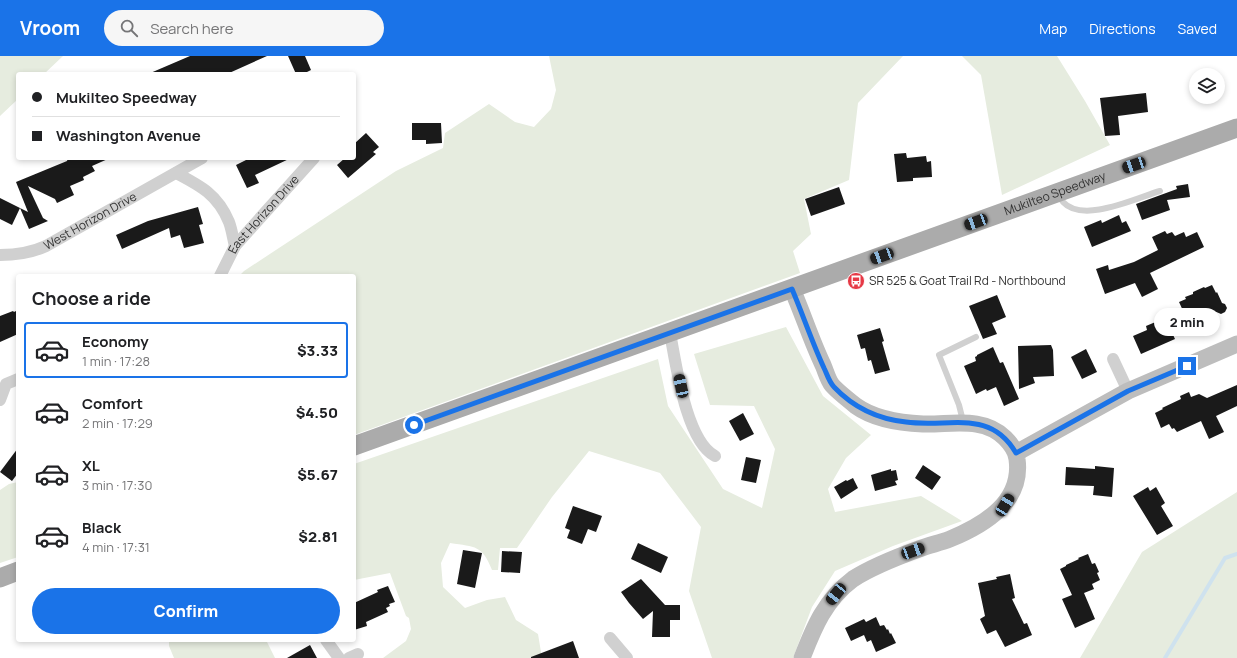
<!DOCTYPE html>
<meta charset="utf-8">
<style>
body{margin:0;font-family:Manrope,sans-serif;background:#f6f6f6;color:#202124;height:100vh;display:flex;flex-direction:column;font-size:15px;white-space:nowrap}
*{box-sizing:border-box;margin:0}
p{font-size:13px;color:#757577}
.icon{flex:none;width:22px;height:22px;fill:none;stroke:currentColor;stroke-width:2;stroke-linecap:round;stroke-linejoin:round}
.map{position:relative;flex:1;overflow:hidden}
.details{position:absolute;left:16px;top:218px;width:340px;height:368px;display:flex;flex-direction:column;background:#fff;border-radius:4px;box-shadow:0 2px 6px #0003}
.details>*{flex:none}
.top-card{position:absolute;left:16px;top:16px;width:340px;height:88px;border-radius:4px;box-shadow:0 2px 6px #0003;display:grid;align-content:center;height:88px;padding:0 16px;background:#fff}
.controls{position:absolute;left:1189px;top:12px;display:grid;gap:8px}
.controls a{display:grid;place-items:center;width:36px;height:36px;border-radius:50%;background:#fff;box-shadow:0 2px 6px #0003;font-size:20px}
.end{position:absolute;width:18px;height:18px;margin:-9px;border:5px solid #1a73e8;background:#fff;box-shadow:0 0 0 2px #fff}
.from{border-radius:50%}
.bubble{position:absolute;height:28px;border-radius:14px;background:#fff;box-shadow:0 2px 6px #0003;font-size:13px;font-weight:800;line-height:28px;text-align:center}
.car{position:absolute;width:12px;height:24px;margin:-12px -6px;border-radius:5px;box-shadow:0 0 3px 1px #0007;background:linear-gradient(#222 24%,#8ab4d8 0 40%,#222 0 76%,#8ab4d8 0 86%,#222 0)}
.top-card b{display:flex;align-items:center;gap:14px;height:38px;font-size:15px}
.top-card b+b{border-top:1px solid #e0e0e0}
.top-card i{width:10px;height:10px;background:#202124}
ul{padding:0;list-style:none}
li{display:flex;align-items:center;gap:12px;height:56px;margin:0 8px 6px;padding:0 8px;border:2px solid transparent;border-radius:4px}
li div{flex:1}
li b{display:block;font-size:15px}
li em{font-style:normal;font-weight:800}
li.current{border-color:#1a73e8}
li>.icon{width:36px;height:36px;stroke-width:1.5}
h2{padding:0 16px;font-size:18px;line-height:48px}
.primary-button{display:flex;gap:8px;margin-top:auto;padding:8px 16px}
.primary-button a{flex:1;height:46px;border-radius:24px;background:#1a73e8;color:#fff;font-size:16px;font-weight:800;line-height:46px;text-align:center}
header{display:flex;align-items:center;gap:24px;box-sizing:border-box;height:56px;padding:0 20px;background:#1a73e8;color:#fff}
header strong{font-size:19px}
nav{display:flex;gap:22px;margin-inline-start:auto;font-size:14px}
.search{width:280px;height:36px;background:#f6f6f6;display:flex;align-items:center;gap:10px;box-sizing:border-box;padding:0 14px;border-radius:22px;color:#757577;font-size:15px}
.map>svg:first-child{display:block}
</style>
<header>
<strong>Vroom</strong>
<div class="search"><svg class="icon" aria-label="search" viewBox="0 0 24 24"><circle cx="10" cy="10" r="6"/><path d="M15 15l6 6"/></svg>Search here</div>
<nav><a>Map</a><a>Directions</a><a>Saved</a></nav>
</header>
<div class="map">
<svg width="1237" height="602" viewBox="0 0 1237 602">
<rect width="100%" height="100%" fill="#fff"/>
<path fill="#e6ecdf" d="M0,0h63l-19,18h-26v25l-18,17z
M549,0h354l-45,47 -9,77 -45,19 7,35 -18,17 7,22 -446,162v-159h-115l5,-5 152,-100 47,-23 2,-15 44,-29 26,18 19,5 17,-18 5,-19z
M962,0h95l28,45 25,44 -108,50 -21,-120z
M786,271l37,69 48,39 -25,23 -18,31 7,23 86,-16 41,25 -69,25 -58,25 -23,36 -19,51h-81l-23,-67 12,-64 -41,-54 -71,-22 -37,46 -35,51h-17l-2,22h-6c-10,-25 -16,-23 -42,-27l-9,20 2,24 22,21 22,-8 18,-3 11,23 22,14 4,24h-159l23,-17 5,-12 -2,-11 -3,-2 -16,-43 -36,7v-116l304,-105 10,47 55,83 39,19 13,-59 -21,-43 -44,-1 -16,-51z
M18,426v75l-18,6v-73l9,-6z
M1237,436v166h-157l62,-106z
M169,584h97l9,18h-101l-5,-12z"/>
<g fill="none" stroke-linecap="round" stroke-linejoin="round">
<path stroke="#cfe2ee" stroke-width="4" d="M1165,602l60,-100 12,-4"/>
</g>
<path fill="#1a1a1a" d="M190,0h77l-40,18h-79z
M288,0h17l6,14 -8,4h-7z
M1146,37l2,19 -30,4 2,19 -15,1 -5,-38z
M412,67h29l1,20 -16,1v-4h-14z
M366,77l13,14 -6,5 3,2 -28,24 -11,-13 8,-7h9v-14z
M906,97l1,5 19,-2 1,6 4,-1 1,16 -19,1v3l-16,1 -3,-28z
M68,102h42l-18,8 3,5 -12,6 1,3 -14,6 4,9 -17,8 -2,-4 -27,-13 15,32 5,3 -19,8 -9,-21 -8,17 -12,-6v-21l28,14 -12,-30 51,-21z
M250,102h41l-36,17 4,8 -12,5 -11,-23z
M1188,128l2,13 -23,3 3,10 -28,10 -6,-16 41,-15 -1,-3z
M839,131l6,17 -34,12 -6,-17z
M198,151l5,17 -4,1 5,18 -20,5 -4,-13 -9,3 -2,-10 -47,21 -6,-14 32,-14z
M1119,159l3,8 4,-2 5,10 -39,16 -8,-20 17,-7 1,3z
M1165,175l2,3 5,-2 3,4 9,-4 2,5 11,-5 7,15 -54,26 8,16 -16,8 -7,-14 -30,11 -9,-25 12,-4 1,5 25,-8 24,-12 -6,-13z
M1212,229l4,8 1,-1 5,11 3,1 2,4 -2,4 -4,2 -7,-3 -8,4 -1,-2 -11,5v-2l-3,2 -2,-5 -4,2 -6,-13 7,-3 -1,-2 8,-3v-2l11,-5 1,1z
M997,239l9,22 -14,6 5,11 -14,5 -14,-33z
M18,254v24l-18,8v-26l13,-5 1,1z
M1165,262l10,21 -34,15 -8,-18 14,-6 -1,-4z
M880,272l4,13 -2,1 8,28 -15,4 -4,-14 -3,1 -3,-13 -4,1 -4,-14z
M1051,289l2,5 1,26 -21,1 2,6 -16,6 -1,-43z
M993,291l7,16 3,-1 16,37 -15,7 -8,-19 -9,4 -1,-2 -10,5 -12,-28 12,-5 -1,-4 2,-1v-1z
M1086,293l11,23 -15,7 -11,-22z
M1237,329v21l-21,10 8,16 -15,7 -8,-18 -24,11 -3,-4 -2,1 -3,-5 -8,4 -6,-15 8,-4 -1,-1 19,-9 -1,-3 9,-4 2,5 8,-3 8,4z
M743,357l11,21 -14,7 -11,-20z
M18,392v25l-6,8 -12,-9z
M746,401l15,3 -5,23 -15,-3z
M923,409l18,12 -9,13 -17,-12z
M1095,410l19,2 -2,29 -19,-2 1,-9 -29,-1 1,-18 29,2z
M891,413v2l5,-1 2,10 -3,1 2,4 -22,6 -4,-16z
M853,422l5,10 -17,11 -7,-12 12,-7 1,1z
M1148,431l2,4 6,-4 9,16 -4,3 12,20 -16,9 -24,-39z
M573,450l29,10 -6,16 -8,-3 -6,15 -15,-6 3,-8 -5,-2z
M638,487l30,14 -7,16 -30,-14z
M463,494l19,3 -7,35 -18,-4z
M502,495l20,1 -2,21 -19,-1z
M1088,498l4,10 3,-1 4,9 -2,1 3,7 -8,4 2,5 -10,4 11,26 -20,9 -13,-29 10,-4 -12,-26 6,-3v-1l13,-6 -1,-1z
M1010,518l5,24 -3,1 12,25 3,-1 5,12 -27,12 -9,-17 -9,4 -7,-15 5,-3 -7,-33 19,-4 -1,-2z
M641,523l24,26h15v15h-10v17h-18l1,-26 -10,8 -14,-16 -8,-11z
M388,530l7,16 -6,2 1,2 -4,2 2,4 -22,10 1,4 -13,4v-27l24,-11 -1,-2z
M876,561l4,9 4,-1 3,5 1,-1 2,5 1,-1 5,10 -20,9 -5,-12 -4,2 -3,-7 -13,6 -6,-13 19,-9 2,3z
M573,585l6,17h-48v-1z
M310,589l7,13h-30z"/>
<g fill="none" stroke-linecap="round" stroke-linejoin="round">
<path stroke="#d0d0d0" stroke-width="6" d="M1058,138c2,2 3,6 5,8 20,22 73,-4 97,-11
M963,365l-4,-16 -20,-50 37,-18"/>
<g stroke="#d0d0d0" stroke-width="12">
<path d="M176,117c25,13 42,22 53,49 3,8 4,17 6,24"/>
<path id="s1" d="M0,199c17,0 31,-2 46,-9l156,-88"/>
<path id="s2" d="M220,220l15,-30 79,-88"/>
<path d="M670,277c6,31 16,108 45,123"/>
<path d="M1113,303l15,32"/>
<path d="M0,344l6,-16 12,-5"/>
<path d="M610,582l17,20"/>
<path d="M326,584l13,18"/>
<path d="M349,602l9,-4"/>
</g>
<path stroke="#bdbdbd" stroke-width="17" d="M792,233c11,25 19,51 31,76 3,7 5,15 9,20 4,5 19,17 24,21 18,13 45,17 67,18 28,1 60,-8 82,14 6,6 11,12 12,21 6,43 -33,66 -67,80 -10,4 -21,6 -31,10 -22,8 -46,17 -66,30 -28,21 -39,48 -51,79
M1016,397l112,-62 109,-47"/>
<g stroke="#ababab" stroke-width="19">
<path id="s3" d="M354,390l883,-318"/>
<path d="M0,522l18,-7"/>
</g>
</g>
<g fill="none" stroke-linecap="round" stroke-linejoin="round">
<path stroke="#1a73e8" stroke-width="5" d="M414,369l378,-136c11,26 20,53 32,79 3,6 5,14 10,19 20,21 43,32 72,35 43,6 84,-14 110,31l112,-62 59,-25"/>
</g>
<defs>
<g id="bus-disc" transform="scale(0.9)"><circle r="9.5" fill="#e63946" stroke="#fff"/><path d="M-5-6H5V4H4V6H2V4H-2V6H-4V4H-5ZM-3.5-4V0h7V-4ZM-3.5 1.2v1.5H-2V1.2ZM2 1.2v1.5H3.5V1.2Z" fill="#fff"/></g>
</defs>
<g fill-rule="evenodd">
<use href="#bus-disc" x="856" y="225"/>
</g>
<g text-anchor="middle" stroke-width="4" stroke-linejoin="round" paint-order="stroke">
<g font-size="12" fill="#333" stroke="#fff">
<text dy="4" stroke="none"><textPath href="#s3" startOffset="745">Mukilteo Speedway</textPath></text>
<text dy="4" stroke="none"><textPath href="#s2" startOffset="76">East Horizon Drive</textPath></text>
<text dy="4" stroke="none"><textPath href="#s1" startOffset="98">West Horizon Drive</textPath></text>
</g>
<g font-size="12" fill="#333" stroke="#fff" text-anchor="start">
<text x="869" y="229">SR 525 &amp; Goat Trail Rd - Northbound</text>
</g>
</g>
</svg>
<div class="controls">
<a><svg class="icon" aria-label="layers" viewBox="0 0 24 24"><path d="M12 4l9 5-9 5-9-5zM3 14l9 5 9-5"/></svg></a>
</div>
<i class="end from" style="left:414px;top:369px"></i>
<i class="end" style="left:1187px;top:310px"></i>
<div class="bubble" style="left:1154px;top:252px;width:66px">2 min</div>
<i class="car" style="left:1134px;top:109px;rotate:251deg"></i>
<i class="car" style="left:976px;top:166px;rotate:250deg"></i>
<i class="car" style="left:882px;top:200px;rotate:250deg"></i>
<i class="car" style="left:681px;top:330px;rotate:348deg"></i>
<i class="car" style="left:1005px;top:449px;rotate:31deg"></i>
<i class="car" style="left:913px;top:495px;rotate:70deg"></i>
<i class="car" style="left:836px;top:538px;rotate:219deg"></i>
<div class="top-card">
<b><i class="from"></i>Mukilteo Speedway</b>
<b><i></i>Washington Avenue</b>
</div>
<section class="details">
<h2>Choose a ride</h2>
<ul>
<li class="current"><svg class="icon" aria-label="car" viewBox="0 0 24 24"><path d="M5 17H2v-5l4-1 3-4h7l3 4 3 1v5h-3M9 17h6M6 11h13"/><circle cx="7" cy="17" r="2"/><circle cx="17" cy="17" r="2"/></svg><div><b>Economy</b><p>1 min · 17:28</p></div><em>$3.33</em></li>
<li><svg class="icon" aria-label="car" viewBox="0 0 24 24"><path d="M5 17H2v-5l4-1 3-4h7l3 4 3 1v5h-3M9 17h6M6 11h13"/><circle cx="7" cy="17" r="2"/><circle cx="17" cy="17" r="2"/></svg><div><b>Comfort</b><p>2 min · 17:29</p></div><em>$4.50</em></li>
<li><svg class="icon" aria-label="car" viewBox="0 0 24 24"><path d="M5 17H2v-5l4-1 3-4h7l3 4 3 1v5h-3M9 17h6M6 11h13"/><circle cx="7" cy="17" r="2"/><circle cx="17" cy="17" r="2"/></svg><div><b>XL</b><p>3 min · 17:30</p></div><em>$5.67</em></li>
<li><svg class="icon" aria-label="car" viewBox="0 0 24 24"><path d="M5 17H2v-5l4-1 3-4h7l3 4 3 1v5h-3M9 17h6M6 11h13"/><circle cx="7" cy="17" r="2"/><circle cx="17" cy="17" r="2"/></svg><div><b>Black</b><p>4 min · 17:31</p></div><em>$2.81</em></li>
</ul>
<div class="primary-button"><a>Confirm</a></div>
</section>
</div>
